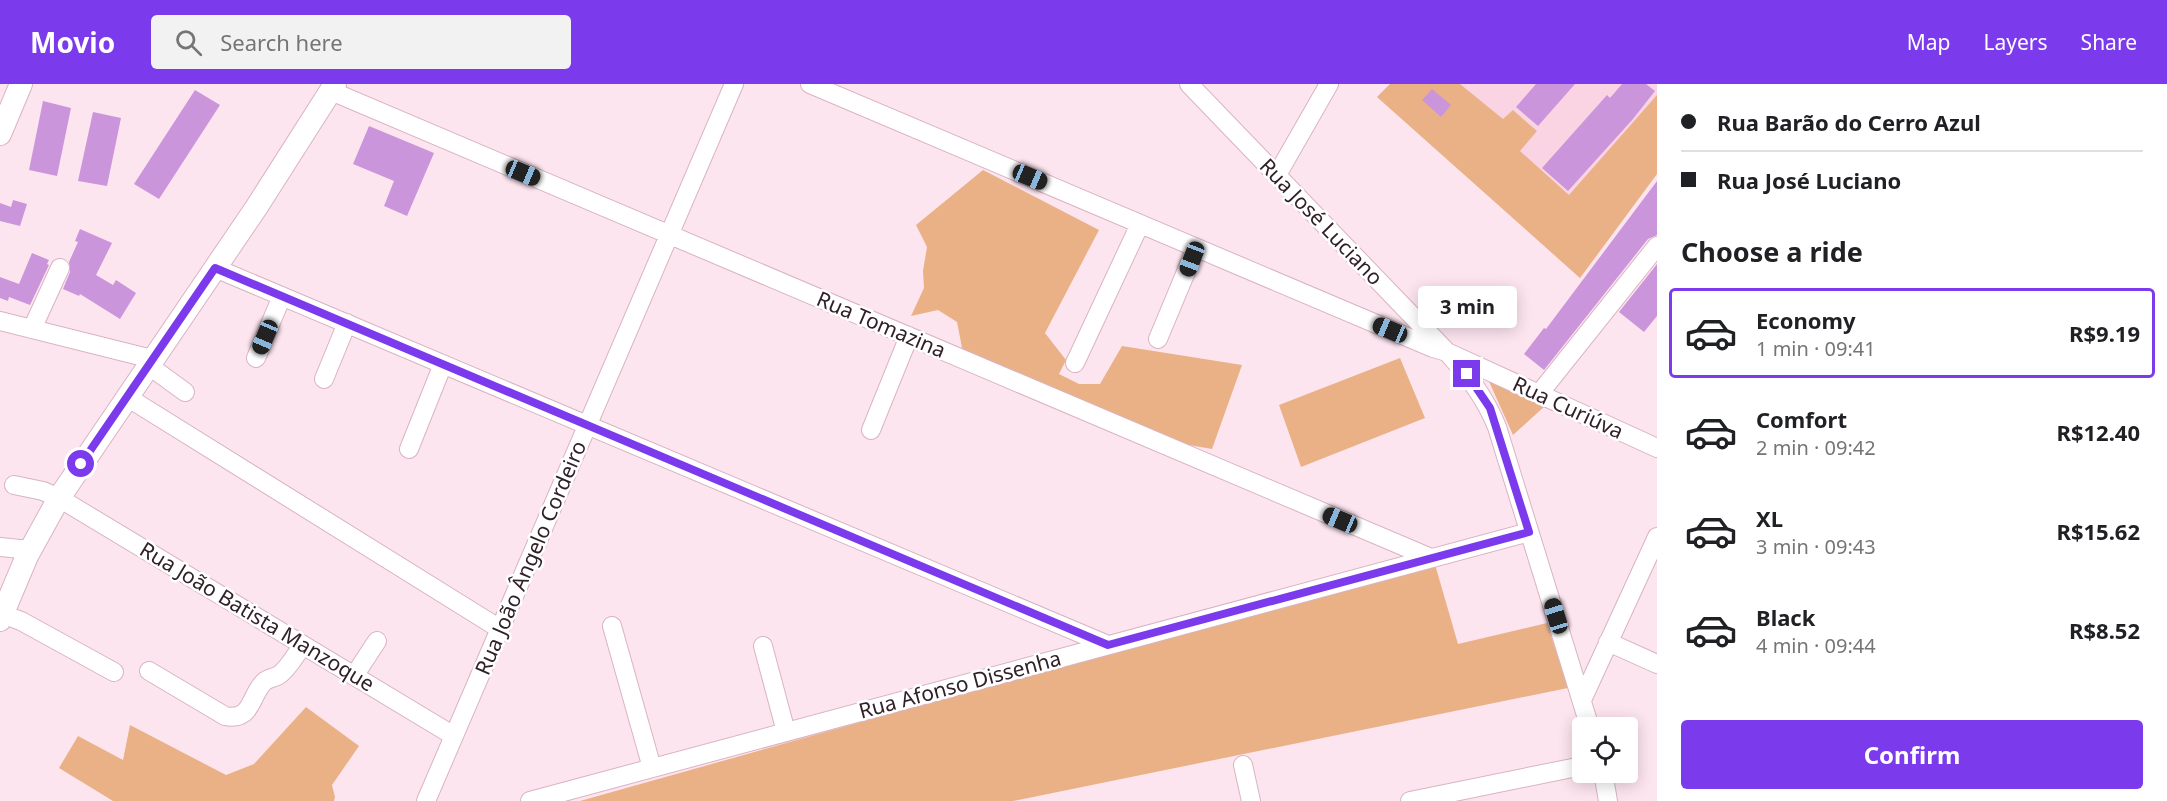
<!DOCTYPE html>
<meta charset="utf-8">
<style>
body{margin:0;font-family:"Noto Sans",sans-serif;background:#f2f2f2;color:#202124;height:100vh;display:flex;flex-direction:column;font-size:22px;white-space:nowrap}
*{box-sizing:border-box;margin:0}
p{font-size:20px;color:#757577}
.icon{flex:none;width:33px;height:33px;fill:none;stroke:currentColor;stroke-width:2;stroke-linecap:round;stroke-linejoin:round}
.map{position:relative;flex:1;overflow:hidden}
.details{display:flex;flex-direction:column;background:#fff;width:510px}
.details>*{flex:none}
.top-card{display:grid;align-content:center;height:132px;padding:0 24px;background:#fff}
.buttons{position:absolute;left:1572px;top:633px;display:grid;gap:12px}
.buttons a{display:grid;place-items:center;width:66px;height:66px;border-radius:6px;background:#fff;box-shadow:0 3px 15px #0003;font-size:30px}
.end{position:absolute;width:27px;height:27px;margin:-14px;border:8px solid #7c3aed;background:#fff;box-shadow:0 0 0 3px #fff}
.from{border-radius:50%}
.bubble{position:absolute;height:42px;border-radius:6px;background:#fff;box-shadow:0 3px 15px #0003;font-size:20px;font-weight:700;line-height:42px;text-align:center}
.car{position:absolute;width:18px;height:36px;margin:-18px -9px;border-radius:8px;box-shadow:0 0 4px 2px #0007;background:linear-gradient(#222 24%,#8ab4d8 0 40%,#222 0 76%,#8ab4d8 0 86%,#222 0)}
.top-card b{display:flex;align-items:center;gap:21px;height:57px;font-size:22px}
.top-card b+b{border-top:2px solid #e0e0e0}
.top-card i{width:15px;height:15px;background:#202124}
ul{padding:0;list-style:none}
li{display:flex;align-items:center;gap:18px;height:90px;margin:0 12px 9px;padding:0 12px;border:3px solid transparent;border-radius:6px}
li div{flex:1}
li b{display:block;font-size:22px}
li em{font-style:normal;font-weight:700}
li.current{border-color:#7c3aed}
li>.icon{width:54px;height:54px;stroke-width:1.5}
h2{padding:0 24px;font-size:27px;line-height:72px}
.action{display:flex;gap:12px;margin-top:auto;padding:12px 24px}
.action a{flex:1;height:69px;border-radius:6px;background:#7c3aed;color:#fff;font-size:24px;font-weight:700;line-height:69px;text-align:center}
header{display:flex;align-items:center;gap:36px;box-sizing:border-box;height:84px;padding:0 30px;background:#7c3aed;color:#fff}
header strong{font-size:28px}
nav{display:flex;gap:33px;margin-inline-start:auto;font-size:21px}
.search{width:420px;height:54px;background:#f2f2f2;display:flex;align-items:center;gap:15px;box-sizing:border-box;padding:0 21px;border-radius:6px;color:#757577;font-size:22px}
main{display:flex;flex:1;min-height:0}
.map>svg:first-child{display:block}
</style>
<header>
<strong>Movio</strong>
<div class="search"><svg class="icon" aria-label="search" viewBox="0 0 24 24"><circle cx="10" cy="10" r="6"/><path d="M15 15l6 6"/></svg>Search here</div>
<nav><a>Map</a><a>Layers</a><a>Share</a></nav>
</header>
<main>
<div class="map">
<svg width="1657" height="717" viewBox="0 0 1657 717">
<rect width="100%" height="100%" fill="#fde5ef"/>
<path fill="#fbd4e4" d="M1390,0h267v90l-77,104 -203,-181z"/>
<path fill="#eab187" d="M1390,0h70l43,35 10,-9 24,21 -17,20 49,44 88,-100v79l-77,104 -203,-181z
M983,86l116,60 -54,103 21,27 -7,14 20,10h21l22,-38 120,19 -30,84 -46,-8 -203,-88 -6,-31 -19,-12 -27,6 13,-28 -1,-17 4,-24 -11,-22z
M1400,274l25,60 -124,49 -22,-62z
M1487,293l58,29 -32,29z
M1434,477l24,83 89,-21 21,65 -555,113h-433z
M306,623l53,39 -27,39 3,12 -1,4h-221l-54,-33 19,-32 45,24 7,-35 96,50 28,-11z"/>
<path fill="#ca95db" d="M1536,0h39l-37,42 -22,-19z
M1622,0h24l9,7 -22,28 -65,72 -26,-23 65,-73 3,3z
M1432,5l19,16 -10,12 -19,-17z
M195,6l25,15 -61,94 -25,-15z
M43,17l28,7 -14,68 -28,-6z
M93,28l28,6 -14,68 -29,-5z
M369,42l65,27 -27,63 -23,-10 10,-25 -41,-17z
M1657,97v54l-9,4 -104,131 -20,-16 20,-26 2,1z
M13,116l14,4 -7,22 -20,-5v-18l11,4z
M80,145l32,14 -16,32 17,10 3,-5 20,13 -16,26 -40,-25 -1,2 -16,-7 7,-17 -1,-10 9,-20 -3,-1z
M32,169l17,7 -2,4 2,1 -19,40 -21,-8 -1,4 -8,-3v-21l19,7z
M1657,180v52l-13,16 -25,-20z"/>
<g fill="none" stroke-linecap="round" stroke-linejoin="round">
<g stroke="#d9b3c3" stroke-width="20">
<path id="minor" d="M810,0l623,264 14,4 210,96
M1189,0l258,268c21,24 38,45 50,75l93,301
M331,7l1100,467
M1277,91l52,-91
M215,184l893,377
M0,237l152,38
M32,245l28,-61
M1158,255l38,-91
M256,274l26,-62
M1075,279l65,-139
M148,281l37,27
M324,295l23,-56
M1539,310l118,-148
M127,313l373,232
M871,346l38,-94
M409,365l34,-85
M14,401l29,6 16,7 395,238
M0,463l30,3
M2,530l19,7 93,51
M612,542l40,142
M1608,558l49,22
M763,562l23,86
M149,587l76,45c28,6 25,-22 40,-35 4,-3 9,-3 14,-6 9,-6 17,-21 24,-30
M354,592l23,-35
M1582,616l75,-163
M1243,681l8,36
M1603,688l5,29
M426,717l308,-717
M530,717l999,-269
M1410,717l172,-35"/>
</g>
<g stroke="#d9b3c3" stroke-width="24">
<path id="major" d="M0,50l21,-50
M0,536l27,-64 32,-58 197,-290 79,-124"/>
</g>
<use href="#minor" stroke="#fff" stroke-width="18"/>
<use href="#major" stroke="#fff" stroke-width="22"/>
</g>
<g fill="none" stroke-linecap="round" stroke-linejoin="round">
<path stroke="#7c3aed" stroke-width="8" d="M81,380l134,-196 893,377 421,-113 -39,-124 -23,-34"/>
</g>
<g text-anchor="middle" stroke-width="5" stroke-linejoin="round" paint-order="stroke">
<g font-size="21" fill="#302128" stroke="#fff">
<text transform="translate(1321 138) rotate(46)" y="7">Rua José Luciano</text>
<text transform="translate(881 241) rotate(23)" y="7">Rua Tomazina</text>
<text transform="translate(1568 324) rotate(25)" y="7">Rua Curiúva</text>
<text transform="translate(531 474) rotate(-67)" y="7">Rua João Ângelo Cordeiro</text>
<text transform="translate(257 533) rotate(31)" y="7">Rua João Batista Manzoque</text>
<text transform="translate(960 601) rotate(-15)" y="7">Rua Afonso Dissenha</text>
</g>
</g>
</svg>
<div class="buttons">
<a><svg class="icon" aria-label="locate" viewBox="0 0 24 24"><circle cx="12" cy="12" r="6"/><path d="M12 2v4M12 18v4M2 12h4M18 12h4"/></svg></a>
</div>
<i class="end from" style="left:81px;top:380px"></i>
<i class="end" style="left:1467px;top:290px"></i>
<div class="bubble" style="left:1418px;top:202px;width:99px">3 min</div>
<i class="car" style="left:523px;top:89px;rotate:113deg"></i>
<i class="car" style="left:1030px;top:93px;rotate:113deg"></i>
<i class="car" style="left:1192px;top:175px;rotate:201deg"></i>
<i class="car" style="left:1390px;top:246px;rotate:293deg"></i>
<i class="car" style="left:265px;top:253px;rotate:203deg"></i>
<i class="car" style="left:1340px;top:436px;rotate:293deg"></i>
<i class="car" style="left:1556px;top:532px;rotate:343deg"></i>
</div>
<section class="details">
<div class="top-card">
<b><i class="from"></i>Rua Barão do Cerro Azul</b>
<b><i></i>Rua José Luciano</b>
</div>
<h2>Choose a ride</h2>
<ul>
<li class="current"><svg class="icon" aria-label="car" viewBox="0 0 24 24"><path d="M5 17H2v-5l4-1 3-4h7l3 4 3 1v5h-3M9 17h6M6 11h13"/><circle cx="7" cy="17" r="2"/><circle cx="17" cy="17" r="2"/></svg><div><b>Economy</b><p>1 min · 09:41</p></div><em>R$9.19</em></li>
<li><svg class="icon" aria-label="car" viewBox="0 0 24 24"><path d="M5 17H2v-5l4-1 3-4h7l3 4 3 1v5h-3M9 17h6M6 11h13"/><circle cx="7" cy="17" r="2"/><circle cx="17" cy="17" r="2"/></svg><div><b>Comfort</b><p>2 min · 09:42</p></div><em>R$12.40</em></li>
<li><svg class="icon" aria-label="car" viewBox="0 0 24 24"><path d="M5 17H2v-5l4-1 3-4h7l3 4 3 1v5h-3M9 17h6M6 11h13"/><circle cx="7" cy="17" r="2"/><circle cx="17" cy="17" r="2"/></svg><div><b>XL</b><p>3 min · 09:43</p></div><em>R$15.62</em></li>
<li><svg class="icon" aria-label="car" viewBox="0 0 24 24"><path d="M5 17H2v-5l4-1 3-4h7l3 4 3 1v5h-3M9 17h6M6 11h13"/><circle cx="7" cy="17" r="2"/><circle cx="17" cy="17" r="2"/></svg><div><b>Black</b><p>4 min · 09:44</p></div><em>R$8.52</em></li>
</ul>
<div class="action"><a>Confirm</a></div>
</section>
</main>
